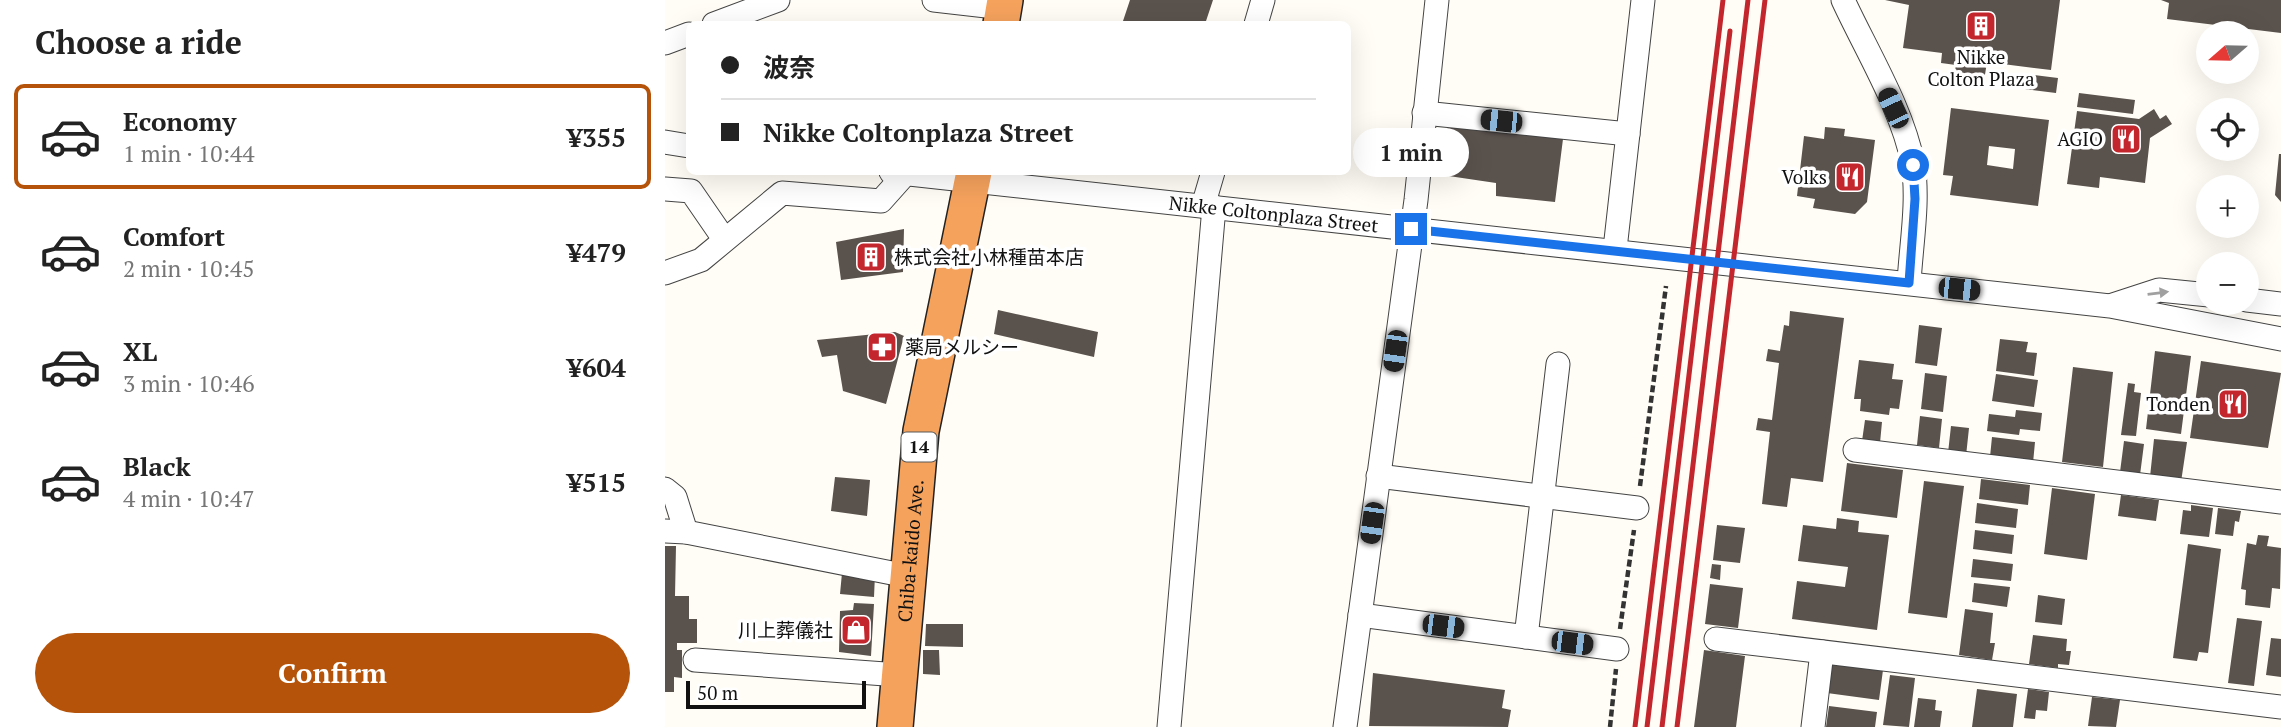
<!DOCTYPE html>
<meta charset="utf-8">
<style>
body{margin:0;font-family:"PT Serif","Noto Sans JP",serif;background:#f2f2f2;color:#222;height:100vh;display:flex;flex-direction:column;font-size:26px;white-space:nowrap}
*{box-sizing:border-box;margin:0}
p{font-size:23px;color:#767676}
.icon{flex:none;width:38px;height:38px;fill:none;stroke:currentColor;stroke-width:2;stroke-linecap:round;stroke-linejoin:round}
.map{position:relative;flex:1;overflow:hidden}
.sheet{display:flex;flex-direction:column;background:#fff;width:665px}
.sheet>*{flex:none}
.hud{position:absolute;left:21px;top:21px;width:665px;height:154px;border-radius:10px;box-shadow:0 7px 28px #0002;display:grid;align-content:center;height:154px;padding:0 35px;background:#fff}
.needle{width:46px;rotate:250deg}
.buttons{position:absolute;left:1531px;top:21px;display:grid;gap:14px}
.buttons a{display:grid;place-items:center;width:63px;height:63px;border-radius:50%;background:#fff;box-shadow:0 7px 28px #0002;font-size:35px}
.scale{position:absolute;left:21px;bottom:18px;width:180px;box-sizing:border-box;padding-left:7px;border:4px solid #111;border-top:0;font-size:19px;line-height:24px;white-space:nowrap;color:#111;-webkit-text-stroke:5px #fff;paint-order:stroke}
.end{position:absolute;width:32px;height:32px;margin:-16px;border:9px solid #1a73e8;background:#fff;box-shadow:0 0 0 4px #fff}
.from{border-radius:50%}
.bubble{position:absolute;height:49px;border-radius:24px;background:#fff;box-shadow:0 7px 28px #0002;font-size:23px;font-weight:700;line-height:49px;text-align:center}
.car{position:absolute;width:21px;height:42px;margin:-21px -10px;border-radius:9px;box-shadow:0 0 5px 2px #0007;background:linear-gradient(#222 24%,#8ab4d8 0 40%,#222 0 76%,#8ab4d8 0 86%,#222 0)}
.hud b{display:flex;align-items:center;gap:24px;height:66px;font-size:26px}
.hud b+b{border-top:2px solid #e0e0e0}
.hud i{width:18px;height:18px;background:#222}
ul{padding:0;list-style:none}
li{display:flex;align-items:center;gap:21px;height:105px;margin:0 14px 10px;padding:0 21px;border:4px solid transparent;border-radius:10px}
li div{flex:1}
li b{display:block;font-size:26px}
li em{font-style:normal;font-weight:700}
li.current{border-color:#b45309}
li>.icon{width:63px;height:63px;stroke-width:1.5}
h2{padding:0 35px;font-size:32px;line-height:84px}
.button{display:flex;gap:14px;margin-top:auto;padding:14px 35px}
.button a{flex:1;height:80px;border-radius:42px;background:#b45309;color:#fff;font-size:28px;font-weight:700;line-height:80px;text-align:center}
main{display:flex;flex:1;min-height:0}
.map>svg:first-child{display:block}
</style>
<main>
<section class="sheet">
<h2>Choose a ride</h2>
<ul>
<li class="current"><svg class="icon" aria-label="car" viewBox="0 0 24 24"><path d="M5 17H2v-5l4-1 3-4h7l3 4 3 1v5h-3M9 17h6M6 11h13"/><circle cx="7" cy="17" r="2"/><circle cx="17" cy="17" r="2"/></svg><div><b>Economy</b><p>1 min · 10:44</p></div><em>¥355</em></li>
<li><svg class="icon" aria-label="car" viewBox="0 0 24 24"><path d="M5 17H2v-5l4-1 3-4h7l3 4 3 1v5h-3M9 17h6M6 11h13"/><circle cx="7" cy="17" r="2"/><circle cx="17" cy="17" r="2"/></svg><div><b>Comfort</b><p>2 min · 10:45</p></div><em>¥479</em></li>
<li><svg class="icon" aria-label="car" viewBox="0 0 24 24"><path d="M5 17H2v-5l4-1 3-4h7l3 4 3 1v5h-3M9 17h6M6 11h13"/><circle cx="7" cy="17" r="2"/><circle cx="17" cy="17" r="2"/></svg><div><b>XL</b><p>3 min · 10:46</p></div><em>¥604</em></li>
<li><svg class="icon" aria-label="car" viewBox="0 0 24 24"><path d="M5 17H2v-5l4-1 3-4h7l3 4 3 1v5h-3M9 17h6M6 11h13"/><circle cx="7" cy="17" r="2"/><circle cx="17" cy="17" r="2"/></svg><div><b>Black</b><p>4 min · 10:47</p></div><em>¥515</em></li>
</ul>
<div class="button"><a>Confirm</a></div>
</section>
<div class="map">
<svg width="1616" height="727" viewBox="0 0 1616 727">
<rect width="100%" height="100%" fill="#fffdf5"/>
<path fill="#5a524d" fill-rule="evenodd" d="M465,0h83l-8,24h-83z
M1220,0h175l-9,70 -64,-8 -4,25 -30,-4 3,-18 -15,-2 1,-10 -39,-5 6,-43z
M1496,0h120v33l-114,-14 2,-16z
M1362,74l31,4 -2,15 -31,-4z
M1414,93l56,7 -2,14 -56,-7z
M1286,108l98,12 -11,86 -88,-11 3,-19 -10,-1zM1324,146l26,3 -2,20 -26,-4z
M1489,109l6,10 6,-4 6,9 -22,14 -5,45 -45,-6 -1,11 -32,-4 10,-73 62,8z
M783,124l115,15 -8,63 -59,-6v-13l-54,-8z
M1160,127l20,2 -1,7 31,4 -8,62 -12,12 -42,-6 2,-9 -18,-3 7,-60 20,3z
M1614,154h2v48l-6,-7z
M239,229l-1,43 -62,8 -5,-38z
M333,310l100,22 -4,25 -100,-23z
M1125,311l54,7 -21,164 -32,-4 -4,29 -25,-3 8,-72 -14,-2 2,-12 14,2 7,-57 -13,-2 2,-12 12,2 4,-26 5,1z
M1254,325l23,3 -5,38 -22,-3z
M230,332l9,4 -18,68 -43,-13 -6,-36 -15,2 -5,-17z
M1335,339l28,3 -2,10 11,1 -3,23 -38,-5z
M1490,351l36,5 -10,78 -35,-5z
M1194,360l35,4 -2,15 11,1 -4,29 -9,-1 -1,7 -29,-4 1,-12h-7z
M1536,361l80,12 -13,75 -78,-10z
M1408,367l40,5 -10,95 -41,-5z
M1260,373l22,3 -4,36 -22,-3z
M1331,374l42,6 -4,27 -42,-6z
M1463,383l7,1 -1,8 7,1 -5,43 -15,-1z
M1351,410l26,3 -2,18 -20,-2 -1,6 -32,-4 2,-17 26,3z
M1255,416l22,3 -3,29 -22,-3z
M1200,420l17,2 -2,21 -18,-2z
M1286,426l18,2 -3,28 -18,-3z
M1327,437l43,5 -2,21 -43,-6z
M1489,439l33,3 -6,40 -31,-5z
M1459,441l20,3 -4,31 -20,-3z
M1182,463l56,7 -6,48 -56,-7z
M170,477l35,3 -3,36 -36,-5z
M1316,479l49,6 -2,20 -49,-6z
M1259,481l40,5 -17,132 -39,-5z
M1387,488l43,6 -8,66 -43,-6z
M1456,495l38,5 -3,21 -38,-5z
M1312,503l41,6 -2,19 -41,-5z
M1526,505l22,3 -4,29 -29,-3 3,-24 8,1z
M1553,508l23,3 -2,11 -4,-1 -2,15 -18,-2z
M1172,518l22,3 -1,11 31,3 -12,95 -85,-11 5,-38 48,6 3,-20 -50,-6 5,-36 33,4z
M1052,525l28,3 -5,35 -27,-3z
M1310,530l39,5 -2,19 -39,-5z
M1593,535l11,1 -2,10 14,2 -1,41 -8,-1 -2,20 -25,-3 1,-15 -5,-1 6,-46 9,2z
M1523,544l33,5 -13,104 -9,-1 -2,9 -24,-3z
M0,546h11l-1,50h14v23h8v24h-20v7h5v28l-8,-1v15h-9z
M1308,559l40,5 -2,17 -40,-4z
M1047,564l9,1 -1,15 -10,-2z
M177,573l33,1 -1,23 -34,-3z
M1309,583l36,4 -3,20 -35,-5z
M1045,584l33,4 -5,40 -33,-4z
M1373,595l27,4 -3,26 -27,-3z
M189,603l20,1 -3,52 -32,-4 1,-41 13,-1z
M1300,609l28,4 -3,30h5l-3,17 -33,-5z
M1572,618l25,3 -8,65 -26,-3z
M261,624h37v23l-38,-1z
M1368,635l34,4 -1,12h5l-2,14 -11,-1v4l-29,-4z
M1606,638l10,1v38l-15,-2z
M258,650h16l1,25 -17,-1z
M1039,650l41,6 -9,71h-42z
M1166,664l52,6 -4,30 -52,-7z
M708,673l132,17 -3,18 9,2 -3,17 -139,-1z
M1225,675l25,3 -6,49 -26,-2z
M1312,689l40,5 -4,33h-41z
M1363,689l21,3 -2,19 -11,-1 -1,9 -11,-1z
M1427,697l28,3 -4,27 -28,-1z
M1253,698l18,2 -1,10 7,1 -2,16h-26z
M1164,706l48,6 -2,15h-49z"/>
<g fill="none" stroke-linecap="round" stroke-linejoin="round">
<g stroke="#444" stroke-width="25">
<g id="minor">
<path d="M269,0l70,8"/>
<path d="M1178,0c23,50 60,110 70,164 6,38 -2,81 -4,119"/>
<path d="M49,24l64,-24"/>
<path d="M591,24l7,-24"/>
<path d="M0,43l24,-9"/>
<path d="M759,113l204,21"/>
<path d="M0,142l24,4"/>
<path id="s1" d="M226,172l1219,134 171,33"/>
<path d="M0,189l26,2 33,48"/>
<path d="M538,206l10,-34"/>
<path d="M950,249l28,-249"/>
<path d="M0,273l36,-13 81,-67 99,8 25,-28"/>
<path d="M1582,300l34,4"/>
<path d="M1448,305l46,-15 50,5"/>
<path d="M1190,450l426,52"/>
<path d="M713,476l259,32"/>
<path d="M0,489l10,8 11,35"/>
<path d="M0,531l21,1 221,44"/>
<path d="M695,615l257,34"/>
<path d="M861,637l32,-273"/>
<path d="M1051,639l565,68"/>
<path d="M30,660l204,15"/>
<path d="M504,727l45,-520"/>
<path d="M680,727l71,-527 21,-200"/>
<path d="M1148,727l9,-75"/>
</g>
</g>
<g stroke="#222" stroke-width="38">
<g id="highway">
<path d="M336,24l4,-24"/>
<path id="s2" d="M230,727l26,-296 53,-259"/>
</g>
</g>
<path stroke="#333" stroke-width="4.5" stroke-dasharray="7 3.5" stroke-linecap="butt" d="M975,486l26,-200
M955,629l14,-99
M945,727l6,-58"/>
<use href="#minor" stroke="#fff" stroke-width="23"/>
<use href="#highway" stroke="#f5a25d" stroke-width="35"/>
<path stroke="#c4262e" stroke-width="5" d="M970,727l88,-727
M982,727l83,-696
M997,727l86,-727
M1012,727l88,-727"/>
</g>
<defs><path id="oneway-solid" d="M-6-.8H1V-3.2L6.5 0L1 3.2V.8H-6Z" transform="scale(1.75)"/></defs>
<use fill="#a0a0a0" href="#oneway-solid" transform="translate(1493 293) rotate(-7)"/>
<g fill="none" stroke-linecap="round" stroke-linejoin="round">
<path stroke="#1a73e8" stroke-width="9" d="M746,229l498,54 6,-84 -2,-34"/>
</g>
<defs>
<g id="building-square" transform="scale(1.575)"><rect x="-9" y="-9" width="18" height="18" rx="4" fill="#c4262e" stroke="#fff"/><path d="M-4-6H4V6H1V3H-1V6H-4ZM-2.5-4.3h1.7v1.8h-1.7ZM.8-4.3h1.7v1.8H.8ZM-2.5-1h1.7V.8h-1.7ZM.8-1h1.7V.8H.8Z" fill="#fff"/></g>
<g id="restaurant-square" transform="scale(1.575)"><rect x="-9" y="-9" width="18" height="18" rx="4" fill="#c4262e" stroke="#fff"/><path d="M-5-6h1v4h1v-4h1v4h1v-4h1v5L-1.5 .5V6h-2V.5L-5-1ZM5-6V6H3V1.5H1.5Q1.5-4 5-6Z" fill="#fff"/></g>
<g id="pharmacy-square" transform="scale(1.575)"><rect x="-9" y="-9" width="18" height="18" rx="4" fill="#c4262e" stroke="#fff"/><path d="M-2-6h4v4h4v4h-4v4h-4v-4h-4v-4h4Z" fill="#fff"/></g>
<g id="shop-square" transform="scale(1.575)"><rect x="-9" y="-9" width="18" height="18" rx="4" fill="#c4262e" stroke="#fff"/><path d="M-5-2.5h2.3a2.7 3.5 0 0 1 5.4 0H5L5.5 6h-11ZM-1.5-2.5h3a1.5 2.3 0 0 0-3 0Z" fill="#fff"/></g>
</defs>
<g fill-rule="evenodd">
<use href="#building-square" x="1316" y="26"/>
<use href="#restaurant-square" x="1461" y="139"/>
<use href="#restaurant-square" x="1185" y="177"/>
<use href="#building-square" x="206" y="257"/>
<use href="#pharmacy-square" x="217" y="347"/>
<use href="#restaurant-square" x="1568" y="404"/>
<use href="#shop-square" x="191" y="630"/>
</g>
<g text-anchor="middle" stroke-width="7" stroke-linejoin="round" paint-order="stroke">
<rect fill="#fff" stroke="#585858" stroke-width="2" x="236.5" y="432.5" width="35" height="29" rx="5"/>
<g font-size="18" font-weight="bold" fill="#111">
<text x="254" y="453">14</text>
</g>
<g font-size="19" fill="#111" stroke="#fff" text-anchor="end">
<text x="1316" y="64" text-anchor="middle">Nikke<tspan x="1316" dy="22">Colton Plaza</tspan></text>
<text x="1438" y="146">AGIO</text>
<text x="1162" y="184">Volks</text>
<text x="229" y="264" text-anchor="start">株式会社小林種苗本店</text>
<text x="240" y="354" text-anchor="start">薬局メルシー</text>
<text x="1545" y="411">Tonden</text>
<text x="168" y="637">川上葬儀社</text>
</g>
<g font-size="19" fill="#111" stroke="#fff">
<text dy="7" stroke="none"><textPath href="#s1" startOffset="385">Nikke Coltonplaza Street</textPath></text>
<text dy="7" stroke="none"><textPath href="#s2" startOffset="177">Chiba-kaido Ave.</textPath></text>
</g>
</g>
</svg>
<div class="buttons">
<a><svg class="needle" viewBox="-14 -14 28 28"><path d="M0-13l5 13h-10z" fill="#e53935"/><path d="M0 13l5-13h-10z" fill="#767676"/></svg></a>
<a><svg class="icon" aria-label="locate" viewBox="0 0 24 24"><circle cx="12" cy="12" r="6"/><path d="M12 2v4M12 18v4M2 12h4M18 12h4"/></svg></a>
<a>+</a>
<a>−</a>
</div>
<div class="scale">50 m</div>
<i class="end from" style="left:1248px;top:165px"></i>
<i class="end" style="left:746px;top:229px"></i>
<div class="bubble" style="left:688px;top:128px;width:116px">1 min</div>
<i class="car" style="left:1228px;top:108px;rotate:335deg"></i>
<i class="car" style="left:836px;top:121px;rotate:276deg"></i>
<i class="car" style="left:1294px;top:289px;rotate:96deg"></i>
<i class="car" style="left:730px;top:351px;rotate:188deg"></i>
<i class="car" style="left:707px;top:523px;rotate:188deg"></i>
<i class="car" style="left:778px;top:626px;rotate:97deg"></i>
<i class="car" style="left:907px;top:643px;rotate:97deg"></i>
<div class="hud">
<b><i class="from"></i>波奈</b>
<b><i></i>Nikke Coltonplaza Street</b>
</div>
</div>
</main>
